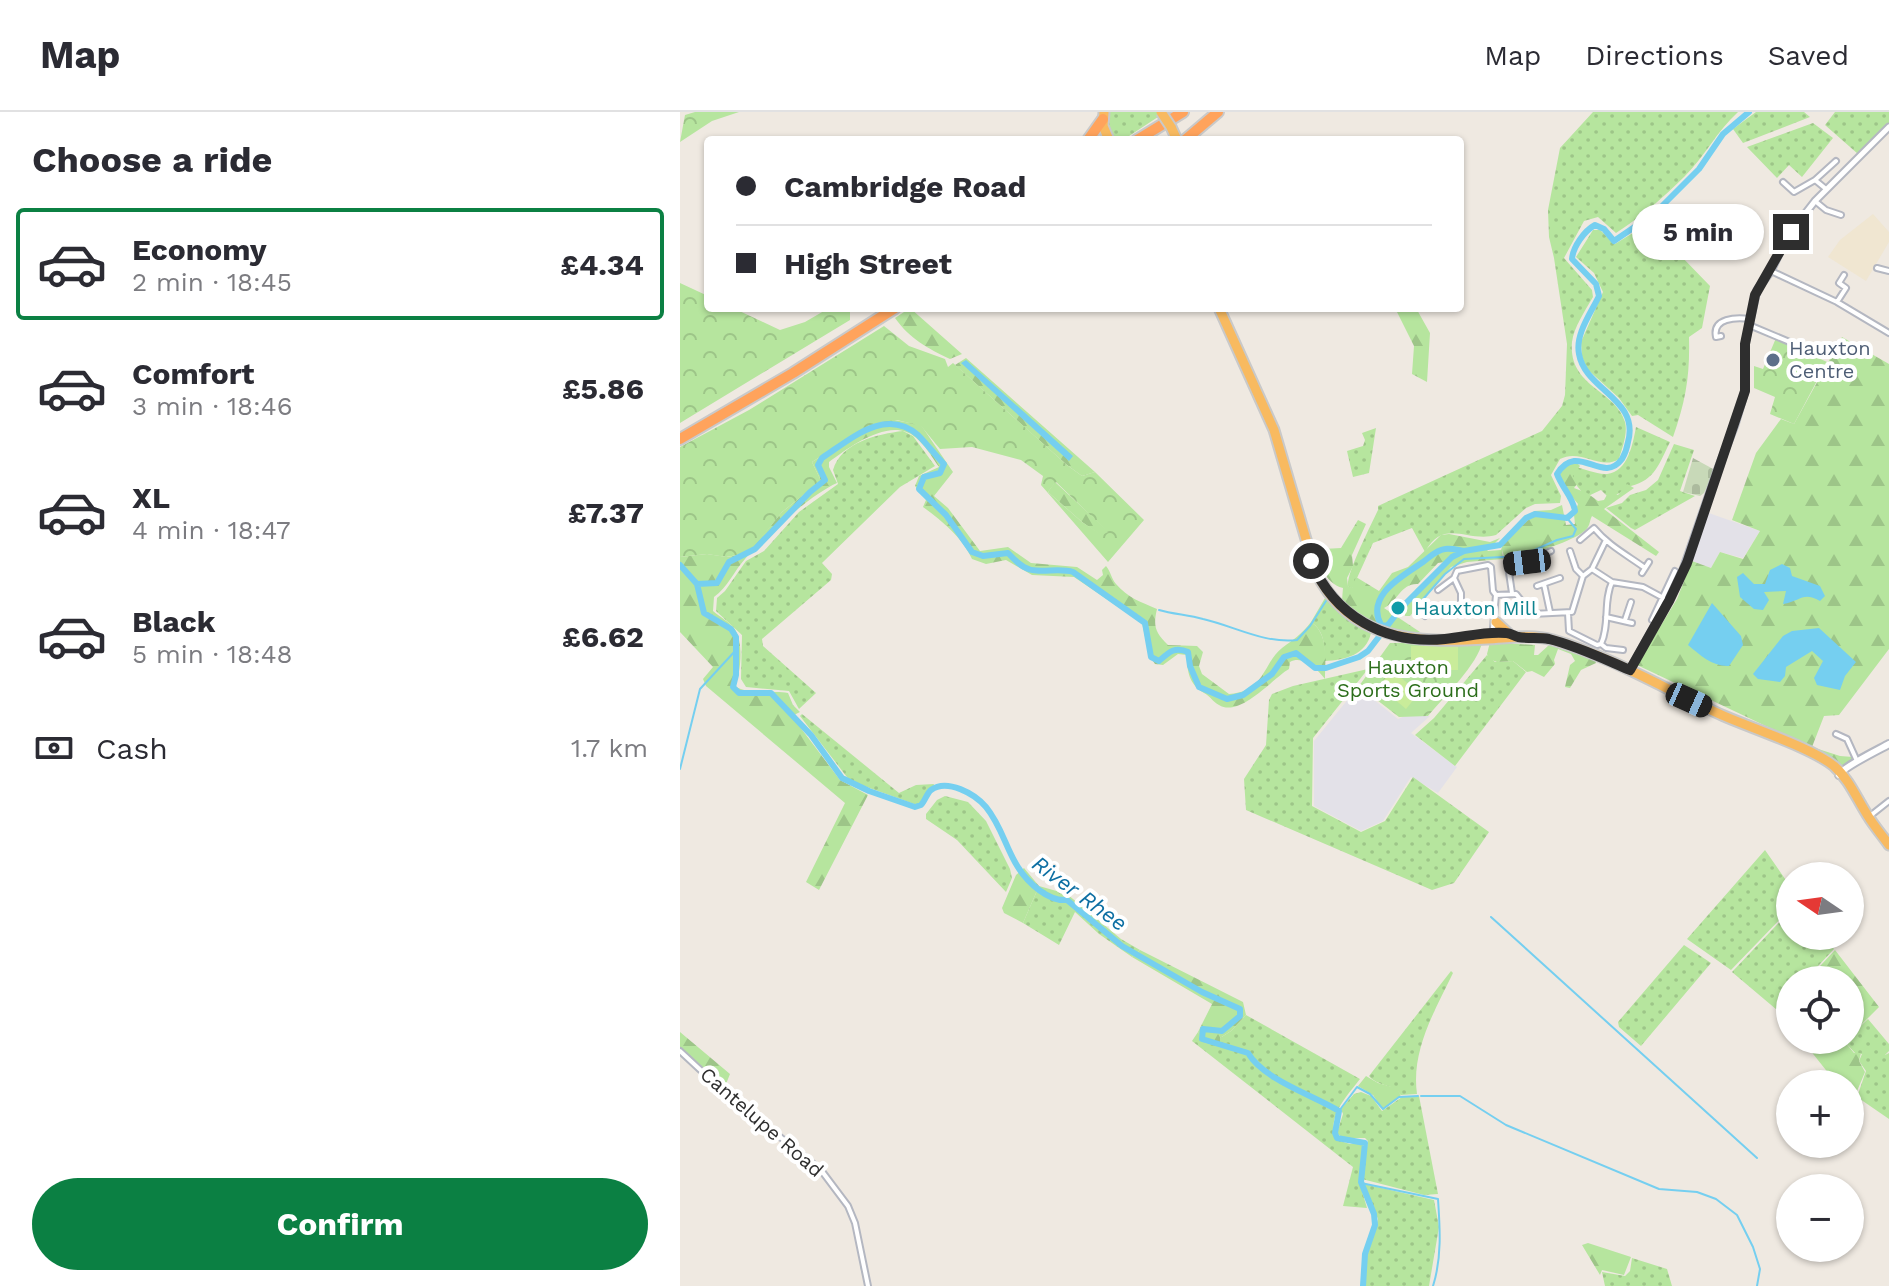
<!DOCTYPE html>
<meta charset="utf-8">
<style>
body{margin:0;font-family:"Work Sans",sans-serif;background:#f7f7f7;color:#2b2b33;height:100vh;display:flex;flex-direction:column;font-size:30px;white-space:nowrap}
*{box-sizing:border-box;margin:0}
p{font-size:26px;color:#7c7c81}
.icon{flex:none;width:44px;height:44px;fill:none;stroke:currentColor;stroke-width:2;stroke-linecap:round;stroke-linejoin:round}
.map{position:relative;flex:1;overflow:hidden}
.drawer{display:flex;flex-direction:column;background:#fff;width:680px}
.drawer>*{flex:none}
.guide{position:absolute;left:24px;top:24px;width:760px;height:176px;border-radius:8px;box-shadow:0 2px 6px #0004;display:grid;align-content:center;height:176px;padding:0 32px;background:#fff}
.needle{width:52px;rotate:283deg}
.controls{position:absolute;left:1096px;top:750px;display:grid;gap:16px}
.controls a{display:grid;place-items:center;width:88px;height:88px;border-radius:50%;background:#fff;box-shadow:0 2px 6px #0004;font-size:40px}
.end{position:absolute;width:36px;height:36px;margin:-18px;border:10px solid #2e2e2e;background:#fff;box-shadow:0 0 0 4px #fff}
.from{border-radius:50%}
.bubble{position:absolute;height:56px;border-radius:28px;background:#fff;box-shadow:0 2px 6px #0004;font-size:26px;font-weight:700;line-height:56px;text-align:center}
.car{position:absolute;width:24px;height:48px;margin:-24px -12px;border-radius:10px;box-shadow:0 0 6px 2px #0007;background:linear-gradient(#222 24%,#8ab4d8 0 40%,#222 0 76%,#8ab4d8 0 86%,#222 0)}
.guide b{display:flex;align-items:center;gap:28px;height:76px;font-size:30px}
.guide b+b{border-top:2px solid #e1e1e2}
.guide i{width:20px;height:20px;background:#2b2b33}
ul{padding:0;list-style:none}
li{display:flex;align-items:center;gap:24px;height:112px;margin:0 16px 12px;padding:0 16px;border:4px solid transparent;border-radius:8px}
li div{flex:1}
li b{display:block;font-size:30px}
li em{font-style:normal;font-weight:700}
li.current{border-color:#0b8043}
li>.icon{width:72px;height:72px;stroke-width:1.5}
h2{padding:0 32px;font-size:36px;line-height:96px}
.pay{display:flex;align-items:center;gap:20px;height:88px;padding:0 32px;font-size:30px}
.pay p{margin-inline-start:auto}
.action{display:flex;gap:16px;margin-top:auto;padding:16px 32px}
.action a{flex:1;height:92px;border-radius:48px;background:#0b8043;color:#fff;font-size:32px;font-weight:700;line-height:92px;text-align:center}
header{display:flex;align-items:center;gap:48px;box-sizing:border-box;height:112px;padding:0 40px;background:#fff;border-bottom:2px solid #e1e1e2}
header strong{font-size:38px}
nav{display:flex;gap:44px;margin-inline-start:auto;font-size:28px}
main{display:flex;flex:1;min-height:0}
.map>svg:first-child{display:block}
</style>
<header>
<strong>Map</strong>
<nav><a>Map</a><a>Directions</a><a>Saved</a></nav>
</header>
<main>
<section class="drawer">
<h2>Choose a ride</h2>
<ul>
<li class="current"><svg class="icon" aria-label="car" viewBox="0 0 24 24"><path d="M5 17H2v-5l4-1 3-4h7l3 4 3 1v5h-3M9 17h6M6 11h13"/><circle cx="7" cy="17" r="2"/><circle cx="17" cy="17" r="2"/></svg><div><b>Economy</b><p>2 min · 18:45</p></div><em>£4.34</em></li>
<li><svg class="icon" aria-label="car" viewBox="0 0 24 24"><path d="M5 17H2v-5l4-1 3-4h7l3 4 3 1v5h-3M9 17h6M6 11h13"/><circle cx="7" cy="17" r="2"/><circle cx="17" cy="17" r="2"/></svg><div><b>Comfort</b><p>3 min · 18:46</p></div><em>£5.86</em></li>
<li><svg class="icon" aria-label="car" viewBox="0 0 24 24"><path d="M5 17H2v-5l4-1 3-4h7l3 4 3 1v5h-3M9 17h6M6 11h13"/><circle cx="7" cy="17" r="2"/><circle cx="17" cy="17" r="2"/></svg><div><b>XL</b><p>4 min · 18:47</p></div><em>£7.37</em></li>
<li><svg class="icon" aria-label="car" viewBox="0 0 24 24"><path d="M5 17H2v-5l4-1 3-4h7l3 4 3 1v5h-3M9 17h6M6 11h13"/><circle cx="7" cy="17" r="2"/><circle cx="17" cy="17" r="2"/></svg><div><b>Black</b><p>5 min · 18:48</p></div><em>£6.62</em></li>
</ul>
<div class="pay"><svg class="icon" aria-label="cash" viewBox="0 0 24 24"><path d="M3 7h18v10H3z"/><circle cx="12" cy="12" r="2"/></svg>Cash<p>1.7 km</p></div>
<div class="action"><a>Confirm</a></div>
</section>
<div class="map">
<svg width="1209" height="1174" viewBox="0 0 1209 1174">
<defs>
<pattern id="grass-dots" width="8" height="8" patternUnits="userSpaceOnUse" patternTransform="scale(2)"><rect width="8" height="8" fill="#b6e59e"/><path d="M2 2h.1M6 6h.1" fill="none" stroke="#9dc588" stroke-width="1.8" stroke-linecap="round"/></pattern>
<pattern id="forest-firs" width="22" height="20" patternUnits="userSpaceOnUse" patternTransform="scale(2)"><rect width="22" height="20" fill="#b6e59e"/><path d="M5 1l3.5 6h-7zM16 11l3.5 6h-7z" fill="#9dc588"/></pattern>
<pattern id="cemetery-stones" width="16" height="16" patternUnits="userSpaceOnUse" patternTransform="scale(2)"><rect width="16" height="16" fill="#c8d9b8"/><path d="M2 7V4a2 2 0 0 1 4 0v3zM10 15v-3a2 2 0 0 1 4 0v3z" fill="#acbb9e"/></pattern>
<pattern id="park-crowns" width="20" height="18" patternUnits="userSpaceOnUse" patternTransform="scale(2)"><rect width="20" height="18" fill="#b6e59e"/><path d="M2 6a3 3 0 1 1 6 0M12 15a3 3 0 1 1 6 0" fill="none" stroke="#9dc588"/></pattern>
</defs>
<rect width="100%" height="100%" fill="#efe9e1"/>
<path fill="#e3e1e8" d="M1026,400l54,19 -17,27 -23,-6 -9,16 -19,-7z
M678,575l40,32 7,-3h25l-19,17 46,34 -19,26 -27,-16 -28,44 -22,10 -47,-25v-65z"/>
<path fill="#f0e6d1" d="M1193,102l16,18v10l-23,39 -38,-24 12,-17z"/>
<path fill="url(#grass-dots)" d="M427,0h52l2,3 -38,25h-11l-6,-12z
M913,0h145c-21,19 -33,44 -53,64 -21,21 -44,41 -69,57l-18,-16 -14,4 -20,37 28,32 1,7c-8,14 -19,30 -21,45 -4,45 44,48 53,80 3,12 -3,26 -6,37 -19,12 -38,-11 -59,0l-9,16 10,21 -1,7 -25,1 -9,4 -30,27c-29,8 -52,-18 -71,17l-13,-24 -39,15 -21,46 -4,-3c-2,-12 23,-61 30,-76v-4l164,-75 20,-25 3,-11 2,-51 -13,-86 -5,-21 -1,-27 12,-62z
M1076,0h48l6,5 -67,26 -10,-14z
M1155,0h54v12l-31,30 -33,-29z
M1133,11l20,15 -31,39 -13,-12 -12,13 -30,-31z
M969,111l61,63 -8,42 -13,9c1,38 -3,63 -16,100l-35,-22 -6,1 -13,-18 -33,-30 -4,-12 -1,-14 22,-50 -9,-19 -18,-16 17,-27h7l15,14z
M956,315l34,15c-11,22 -15,38 -39,44 -8,3 -13,10 -22,12l-8,-8 -15,7 -17,-21 5,-9c10,1 23,8 33,7 21,-2 26,-31 29,-47z
M696,316l-7,45 -16,4 -6,-26 16,-5 2,-6 -3,-7z
M223,319l10,5 22,30 -35,21 -78,76 10,11 -1,6 -69,59 1,7 53,47 -17,16 -10,-18 -43,-4 -5,-8 1,-44 -26,-24 1,-13 8,-7 21,-30 18,-10 35,-39 39,-28 -5,-14c8,-28 45,-36 70,-39z
M994,332l20,6 -14,41 15,5 -60,34 -4,-2 -25,-20 16,-5 8,-8 16,-5 12,-10z
M645,486l24,23 22,12c-5,22 -26,27 -46,28 -1,-17 0,-29 -14,-39z
M807,543l8,7 18,-1 13,11 -71,94 -40,-31 19,-17z
M688,557l-55,69 -1,68 49,26 24,-11 28,-44 76,55 -35,51 -22,7 -186,-80 -2,-31 22,-34 3,-45 3,-6 21,-8z
M122,602l97,79 17,-8 18,-1 -1,3 -5,2 -6,14 -5,2 -67,-24 -50,-65z
M265,684l23,6 18,19 24,48 2,9 -6,14 -49,-52 -31,-21v-5l11,-14z
M1085,738l25,36v23l-59,61 -44,-31z
M359,774l28,8 54,45 19,11 -8,7 -33,-23 -24,-22 -16,33 -36,-22z
M1110,799v25h34l10,13 -29,31h-15v16l-13,14 -45,-38z
M1004,833l27,18 -70,83 -22,-19 -1,-5z
M771,859l2,2c-19,39 -42,78 -36,121l-16,1c-8,-12 -23,-8 -32,-19z
M566,903l114,64c-13,17 -35,39 -23,61l13,4 10,-2 4,4 -4,38 7,24 -24,-2 10,-39 -161,-126 6,-9 6,11 24,2 -8,-3v-4l11,-7z
M1188,907l21,25v7l-4,4 4,-2v66l-32,-22 9,-26 -7,-10 3,-7 -7,-1 -10,-11 5,-2v-4z
M681,980l10,4 11,15 20,-14 17,-1 19,98 -14,1 -62,-16 6,-38 -3,-3h-23l-5,-5 6,-19 -2,-5 13,-15z
M684,1072l70,16 5,27 -10,59h-65l2,-26 12,-41z
M952,1146l35,11 5,17h-67l-3,-14 23,4 5,-5z"/>
<path fill="url(#forest-firs)" d="M230,196l52,46 -12,5c-23,-11 -40,-20 -55,-41z
M715,196h21l14,25 -3,49 -15,-8 2,-28z
M1162,225l47,27v285l-50,66 -15,1 -12,31 28,9 13,1 2,3 -8,6 -6,-1 -29,-17 -175,-83 40,-66 15,-38 19,7 9,-16 23,7 17,-28 -28,-11 24,-67 25,-34 13,5z
M286,246l129,114 -13,4 -15,-11 -112,-100z
M209,307l32,6 32,47 -19,24 14,12 32,43 28,-4 23,16 46,4 20,13 6,-5 -1,-5 4,-4c5,6 5,12 10,18 12,14 25,18 41,25 -4,17 -2,23 11,36l29,1 6,6 -4,14 3,8 27,20c36,-2 34,-31 53,-46 12,-9 19,-13 29,-26 18,12 14,37 14,57 -8,-10 -22,-24 -35,-17l-1,7c-16,9 -49,49 -70,36 -6,-3 -9,-9 -15,-12 -15,-9 -17,-21 -17,-38l-9,-1 -15,11 -8,-1 -6,-9 -7,-32 -68,-46 -42,-2 -26,-15 -20,4 -14,-5c-9,-21 -31,-39 -49,-52l3,-7 -11,-14 4,-10 20,-9c-7,-10 -14,-22 -24,-30 -24,-21 -66,10 -86,25v5l8,16c-27,12 -72,53 -92,76 -11,12 -17,28 -31,38l-1,14c6,5 16,11 21,17 10,13 7,44 1,58 12,9 38,4 53,7l5,12 7,7 -6,3 3,8 43,57 28,15 -49,95 -13,-8 39,-79 -139,-117 -3,-7 10,-12 -33,-35v-75l27,-3 20,3 16,-3 9,-6 30,-36 39,-31 -9,-19 58,-36z
M896,350l4,4 -7,10 4,8 -3,4 13,5 11,8 6,-1 4,-7 10,2 9,-11 7,4 -30,21 55,43 -3,4 -64,-40c-2,3 -2,8 -4,11 -8,14 -67,30 -83,32l-3,-9 1,9 -36,3 -16,5 -41,49h-5l-1,-14 9,-5 3,-8 26,-21 2,-6 -6,1 -20,21c-17,-1 -20,17 -34,24l36,24c-25,6 -63,-12 -78,-32l1,-12c-19,-5 -25,-26 -29,-45l9,6 18,-1 17,-28 8,4 -14,31 1,11 -6,12 1,8 4,2 4,-11 23,14 13,-18 16,-6 33,-32 8,-1 41,8 10,-4 -13,13 14,-1 2,-6 28,-27 3,-6 17,-1 11,-5 4,20 9,-1 -1,-9 4,-11 -14,-17 -5,-11 6,-11z
M375,370l54,50 -7,4 -20,-14 -34,-30z
M810,530l45,3 -1,10h4l11,-10 45,14 2,4 -15,7 -11,18 -5,-1 5,-22 5,-4 -4,-7 -13,-5 -4,11 1,4 -11,13 -12,-6 -5,1 -14,-11 -16,1 -8,-3 -2,-5z
M344,756l15,18 -16,37 -19,-10 -2,-5 14,-33z
M460,838l103,52 3,13 -15,16 -11,7v4l18,4v5l-35,-8 -5,-11 14,-28 -80,-47z
M1155,838l44,57 -29,29v-56h-43z
M0,920l50,42 -6,15 -44,-40z
M1122,928h44l-1,2 9,11h7l-2,8 6,11 -10,24 -5,-2 3,-8 -2,-4 -8,-3 -2,5h-4z
M686,964l12,7 18,5 5,7 -18,15 -10,-15 -15,-9z
M908,1131l43,14 -7,18 -22,-5 -2,5 -18,-30z"/>
<path fill="url(#cemetery-stones)" d="M1013,346l22,12 -11,23 -4,3 -17,-4z"/>
<path fill="url(#park-crowns)" fill-rule="evenodd" d="M15,0h44l-27,9 -32,21 5,-27z
M0,171l28,13v12h25l47,22 25,-8 24,-14h21v12l-170,103z
M204,214l25,20 36,13 3,8 5,-4 114,102 15,11 13,-4 49,48 -36,42 -67,-77 2,-9 -22,-16 -49,-13 -32,2 -19,-23 -24,-6 -16,2 -23,11 -46,29 9,19 -39,31 -29,36 -10,6 -17,3 -19,-3 -27,3v-110l69,-37zM375,371l1,-1 52,50 -6,3 -20,-13 -34,-30z
M1096,226l51,24 -33,62 -24,-10 5,-17 -21,-9v-22l9,3z
M802,530c-3,21 -39,56 -54,74l-29,1 -40,-31 31,-43z"/>
<path fill="#c9ec9a" d="M731,534h47v24h-47z
M712,558l27,23 -13,16 -27,-23z"/>
<path fill="#75cff0" d="M286,248l107,96 -4,5 -108,-98z
M1102,452l8,4 2,8 28,10 5,10 -5,5c-17,-10 -19,0 -37,3l3,-13 -22,1 5,8 -6,10 -9,-1 -14,-12 -3,-20 6,-4 11,11h11l5,-14z
M1032,491l29,33 2,9 -14,21c-16,1 -29,-11 -41,-21z
M1139,516l37,34 -11,14 -5,14 -23,-5 -3,-7 9,-17 -11,-10 -26,16 -1,9 -5,6 -22,-3 -5,-5 30,-38 9,-5z"/>
<g fill="none" stroke-linecap="round" stroke-linejoin="round">
<path stroke="#75cff0" stroke-width="2" d="M737,494l28,-32 19,-15 57,-3 36,-16 16,-4 3,-7 -9,-11
M479,498c14,4 29,5 44,9 31,7 62,25 94,21l13,-14 16,-25
M0,657l20,-80 36,-39
M811,805l266,241
M741,984h39l46,29 153,64 38,3 19,7 21,16 16,32 7,22 -3,17
M659,999l18,-24 13,7 13,15 16,-12 19,-1
M681,1071l77,16c2,29 4,59 -5,87
M181,1154l4,15"/>
<path stroke="#75cff0" stroke-width="6" d="M0,453l17,19 7,29 27,16 5,8v38l-3,12 6,6h32l40,42 31,43 27,13 46,16 6,-2c4,-4 6,-12 10,-15 16,-12 44,4 55,17 22,27 21,59 53,83 8,6 17,11 28,10l55,46 80,46 38,17v7l-18,15 -19,-2 -1,10 46,14c16,27 65,42 91,58l-4,22 2,5 28,5 -4,39 13,32 1,11 -10,29 -2,32
M17,472l20,-1 12,-21 26,-13 55,-57 15,-12 -7,-15 4,-7c29,-19 63,-51 96,-23 9,9 17,20 26,29l-4,9 -16,4 -5,12 27,26 26,37 11,4 25,-3c4,4 10,11 16,14 13,8 34,0 49,5l72,51 6,34 8,4c10,-9 16,-15 29,-9l2,14 9,21 28,12 16,-4 29,-21 12,-17 12,-4 19,15h11l33,-11 9,-6 33,-43 51,-51 12,-6 36,-6 26,-27 9,-4 32,4 8,-7c-2,-14 -13,-23 -18,-37 21,-34 45,12 65,-15 3,-5 5,-11 6,-17 12,-43 -43,-52 -49,-88 -4,-20 12,-41 20,-58l-3,-12 -24,-25c1,-12 12,-28 23,-34l9,4 10,12 41,-28 44,-44 24,-35 26,-22
M707,514l-6,-1c-16,-30 22,-49 42,-63 7,-5 13,-12 22,-13 6,-1 13,1 19,2"/>
<g stroke="#b4b7c1" stroke-width="8">
<path id="minor" d="M1135,68l21,-19
M1103,70l11,10 21,-12 11,9
M1135,89l11,9 15,5
M1197,156l12,3
M1091,159l66,31 52,31
M1157,190l9,-14 -7,-5 5,-8
M1069,213l62,26
M1041,224l-5,1c-4,-19 20,-20 34,-18
M900,428l14,-12c14,17 33,27 51,40
M890,439l6,18 7,7
M912,457l20,13 31,5 26,14
M912,457l13,-27
M962,461l7,-11
M864,472l6,28
M857,474l23,-8
M758,478l16,-12
M832,481l-4,-27 19,-4 24,-11
M746,490l5,7
M781,500v-19l-7,-15 3,-7 31,-6 3,2 2,24 3,4
M888,501l1,18 28,14 4,-1c9,-19 2,-43 11,-62
M745,504l6,-7 5,4 58,-1
M926,505l26,6
M945,508l6,-18
M972,508l23,-49
M812,527l4,-44 20,-1 16,20 40,-2 11,-36 9,-7
M921,532l5,4 17,2
M1156,622l11,5 10,22
M1190,704l19,-15
M0,939l42,39 99,80 27,36 7,17 13,63"/>
</g>
<g stroke="#b4b7c1" stroke-width="9">
<path id="tertiary" d="M950,558l49,-89 38,-110 18,-46 10,-34v-47l12,-54 14,-19 16,-34 28,-36 74,-74"/>
</g>
<g stroke="#b4b7c1" stroke-width="10">
<path id="secondary" d="M1159,663c4,-8 39,-25 50,-31"/>
</g>
<g stroke="#c9c9c9" stroke-width="13">
<path id="trunk" d="M424,0l-1,14 6,14
M491,15l6,13
M539,196l55,122 41,140c34,72 102,73 172,69 22,-1 44,-5 66,1 60,17 115,51 171,76 30,13 88,32 110,50 15,13 23,33 34,50 6,10 14,19 21,29
M816,510l12,11"/>
</g>
<g stroke="#c9c9c9" stroke-width="14">
<path id="motorway" d="M408,28l15,-21
M457,28l46,-28
M505,28l33,-28
M0,327l113,-66 102,-65"/>
</g>
<use href="#minor" stroke="#fff" stroke-width="4"/>
<use href="#tertiary" stroke="#fff" stroke-width="5"/>
<use href="#secondary" stroke="#fff" stroke-width="6"/>
<use href="#trunk" stroke="#f8ba60" stroke-width="9"/>
<use href="#motorway" stroke="#ffa35c" stroke-width="10"/>
<g stroke="#c9c9c9" stroke-width="13" stroke-linecap="butt">
<path id="trunk-bridge" d="M481,0l10,15"/>
</g>
<use href="#trunk-bridge" stroke="#f8ba60" stroke-width="9"/>
</g>
<g fill="none" stroke-linecap="round" stroke-linejoin="round">
<path stroke="#2e2e2e" stroke-width="10" d="M631,449c23,55 74,84 134,78 21,-2 40,-8 61,-6 5,0 8,3 12,4 10,2 21,0 31,2 28,7 55,20 81,31l39,-69 18,-38 58,-172v-47l10,-49 36,-63"/>
</g>
<circle fill="#5c6f8a" stroke="#fff" stroke-width="3" cx="1093" cy="248" r="8"/>
<circle fill="#0f9aa8" stroke="#fff" stroke-width="3" cx="718" cy="496" r="8"/>
<g text-anchor="middle" stroke-width="8" stroke-linejoin="round" paint-order="stroke">
<g font-size="20" fill="#4e5e75" stroke="#fff" text-anchor="start">
<text x="1109" y="243">Hauxton<tspan x="1109" dy="23">Centre</tspan></text>
</g>
<g font-size="20" fill="#0d838f" stroke="#fff" text-anchor="start">
<text x="734" y="503">Hauxton Mill</text>
</g>
<g font-size="20" fill="#2c6e1b" stroke="#fff">
<text x="728" y="562">Hauxton<tspan x="728" dy="23">Sports Ground</tspan></text>
</g>
<g font-size="20" fill="#2e2e2e" stroke="#fff">
<text transform="translate(82 1010) rotate(41)" y="7">Cantelupe Road</text>
</g>
<g font-size="22" font-style="italic" fill="#0d6fa3" stroke="#fff">
<text transform="translate(400 781) rotate(36)" y="8">River Rhee</text>
</g>
</g>
</svg>
<div class="controls">
<a><svg class="needle" viewBox="-14 -14 28 28"><path d="M0-13l5 13h-10z" fill="#e53935"/><path d="M0 13l5-13h-10z" fill="#7c7c81"/></svg></a>
<a><svg class="icon" aria-label="locate" viewBox="0 0 24 24"><circle cx="12" cy="12" r="6"/><path d="M12 2v4M12 18v4M2 12h4M18 12h4"/></svg></a>
<a>+</a>
<a>−</a>
</div>
<i class="end from" style="left:631px;top:449px"></i>
<i class="end" style="left:1111px;top:120px"></i>
<div class="bubble" style="left:952px;top:92px;width:132px">5 min</div>
<i class="car" style="left:847px;top:450px;rotate:263deg"></i>
<i class="car" style="left:1009px;top:588px;rotate:114deg"></i>
<div class="guide">
<b><i class="from"></i>Cambridge Road</b>
<b><i></i>High Street</b>
</div>
</div>
</main>
